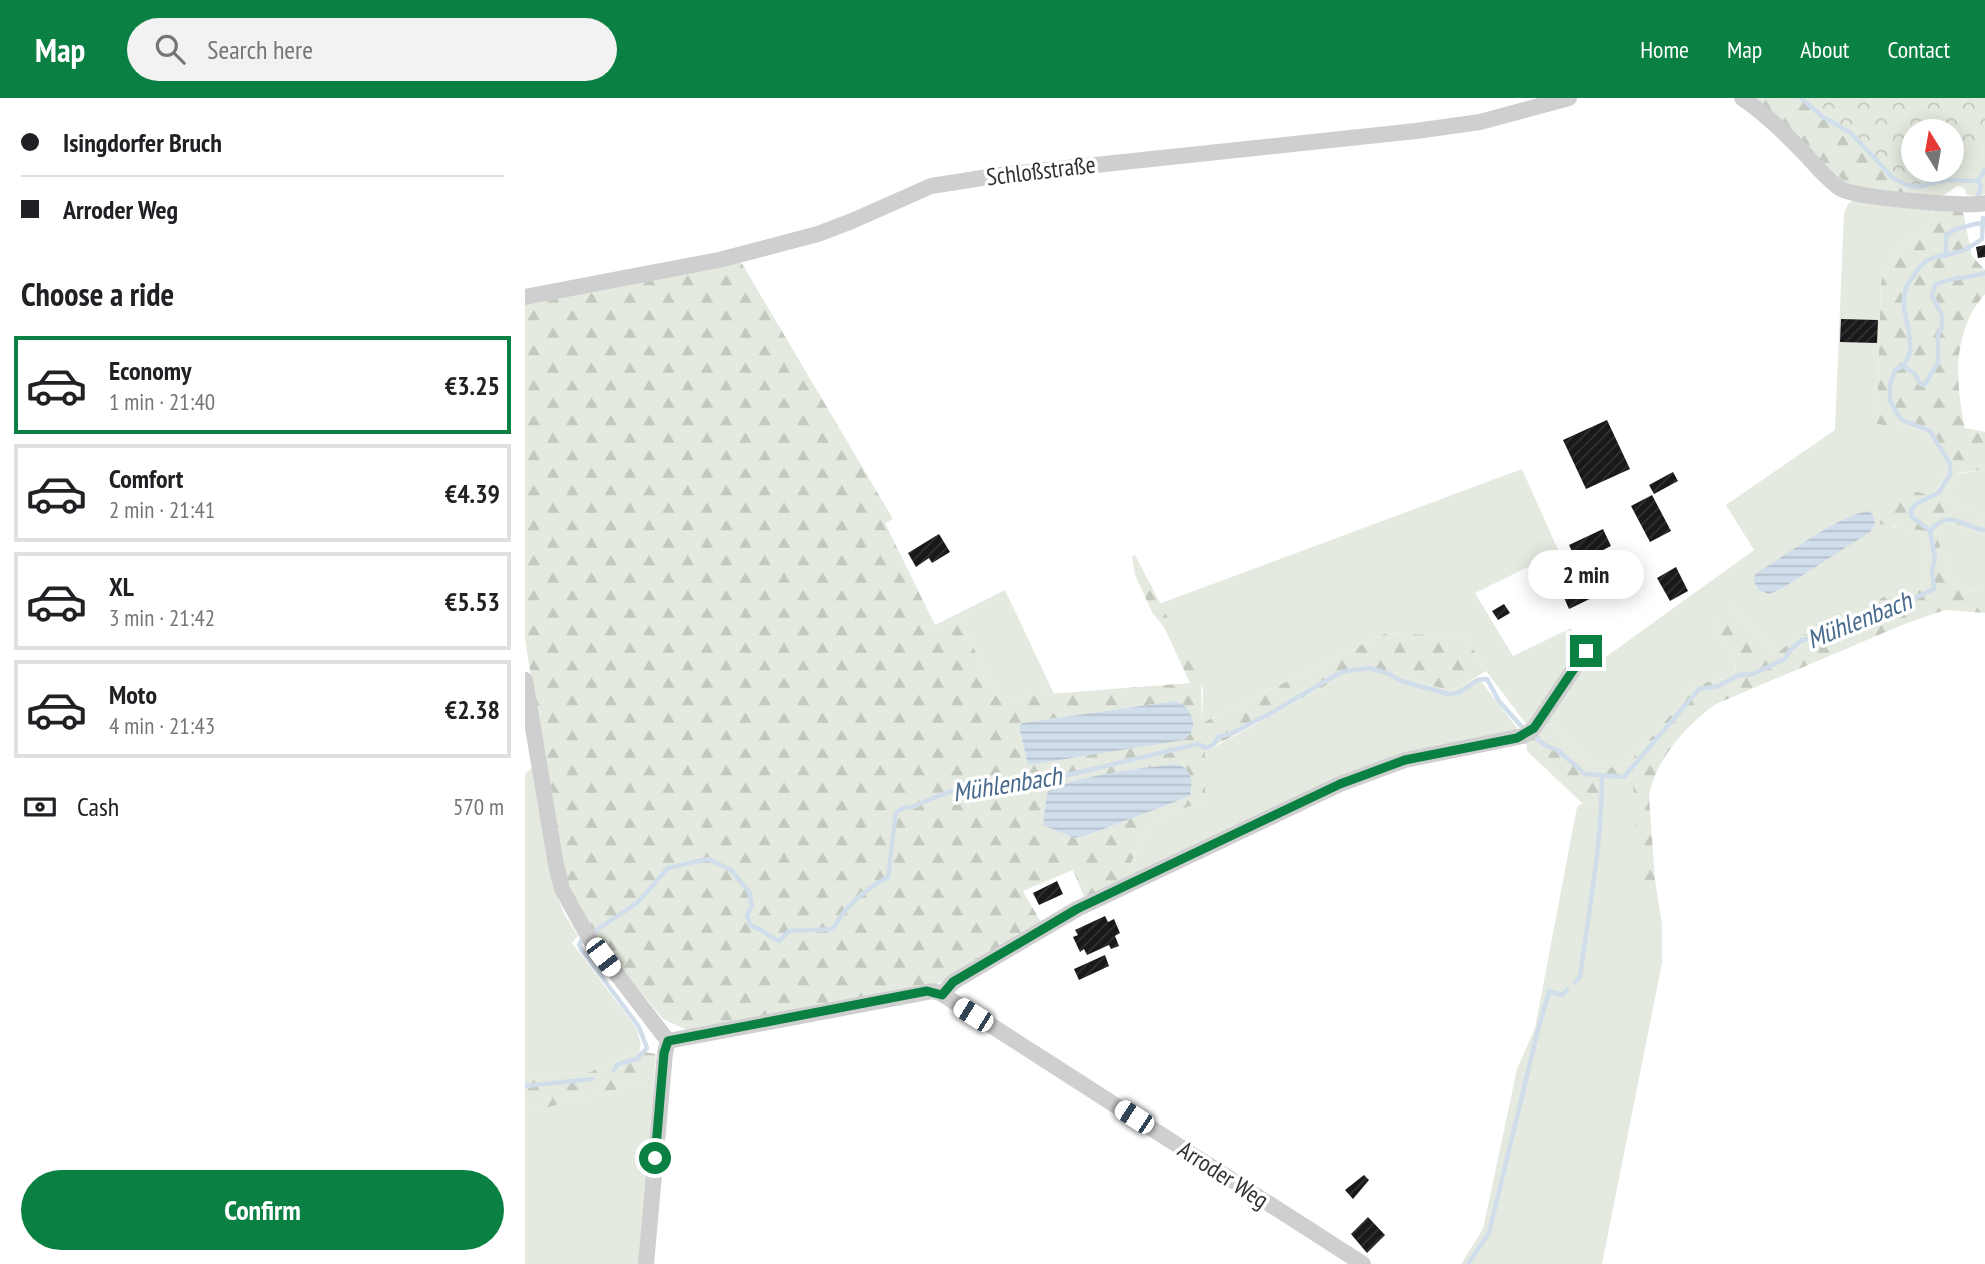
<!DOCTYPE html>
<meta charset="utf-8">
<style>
body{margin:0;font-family:"PT Sans Narrow",sans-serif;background:#f2f2f2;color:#202124;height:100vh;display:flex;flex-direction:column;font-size:26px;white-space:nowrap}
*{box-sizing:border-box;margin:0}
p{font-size:23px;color:#757577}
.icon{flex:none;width:38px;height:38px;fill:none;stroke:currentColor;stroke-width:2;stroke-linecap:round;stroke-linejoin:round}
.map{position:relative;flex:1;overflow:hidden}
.drawer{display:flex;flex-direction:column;background:#fff;width:525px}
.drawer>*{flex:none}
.banner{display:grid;align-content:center;height:154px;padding:0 21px;background:#fff}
.needle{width:46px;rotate:349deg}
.controls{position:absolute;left:1376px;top:21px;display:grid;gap:14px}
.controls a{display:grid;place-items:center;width:63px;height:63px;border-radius:50%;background:#fff;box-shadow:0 4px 18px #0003;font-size:35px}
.end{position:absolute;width:32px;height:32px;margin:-16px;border:9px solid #0b8043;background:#fff;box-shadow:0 0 0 4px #fff}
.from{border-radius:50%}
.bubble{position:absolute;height:49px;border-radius:24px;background:#fff;box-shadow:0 4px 18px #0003;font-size:23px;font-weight:800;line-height:49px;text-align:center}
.car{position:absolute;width:21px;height:42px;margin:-21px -10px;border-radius:9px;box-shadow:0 0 5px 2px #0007;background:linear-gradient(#fff 24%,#345 0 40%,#fff 0 76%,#345 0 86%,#fff 0)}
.banner b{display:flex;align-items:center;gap:24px;height:66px;font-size:26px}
.banner b+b{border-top:2px solid #e0e0e0}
.banner i{width:18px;height:18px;background:#202124}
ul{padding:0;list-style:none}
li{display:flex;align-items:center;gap:21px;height:98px;margin:0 14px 10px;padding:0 7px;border:4px solid #e0e0e0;border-radius:0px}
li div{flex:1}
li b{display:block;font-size:26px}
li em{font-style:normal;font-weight:800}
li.on{border-color:#0b8043}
li>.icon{width:63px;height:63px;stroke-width:1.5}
h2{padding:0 21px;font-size:32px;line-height:84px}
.pay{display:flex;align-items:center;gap:18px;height:77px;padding:0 21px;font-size:26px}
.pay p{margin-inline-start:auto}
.primary-button{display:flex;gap:14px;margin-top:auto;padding:14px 21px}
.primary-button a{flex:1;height:80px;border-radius:42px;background:#0b8043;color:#fff;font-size:28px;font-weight:800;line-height:80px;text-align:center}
header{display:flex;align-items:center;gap:42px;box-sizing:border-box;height:98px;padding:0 35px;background:#0b8043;color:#fff}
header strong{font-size:33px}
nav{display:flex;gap:38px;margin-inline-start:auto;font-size:24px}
.search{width:490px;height:63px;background:#f2f2f2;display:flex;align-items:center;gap:18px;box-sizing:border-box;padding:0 24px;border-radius:38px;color:#757577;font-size:26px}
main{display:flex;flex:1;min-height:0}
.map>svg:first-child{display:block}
</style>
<header>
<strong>Map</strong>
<div class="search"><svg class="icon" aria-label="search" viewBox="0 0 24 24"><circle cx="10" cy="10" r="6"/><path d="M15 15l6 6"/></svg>Search here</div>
<nav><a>Home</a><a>Map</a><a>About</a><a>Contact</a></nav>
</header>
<main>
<section class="drawer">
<div class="banner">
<b><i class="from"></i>Isingdorfer Bruch</b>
<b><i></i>Arroder Weg</b>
</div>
<h2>Choose a ride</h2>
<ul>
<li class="on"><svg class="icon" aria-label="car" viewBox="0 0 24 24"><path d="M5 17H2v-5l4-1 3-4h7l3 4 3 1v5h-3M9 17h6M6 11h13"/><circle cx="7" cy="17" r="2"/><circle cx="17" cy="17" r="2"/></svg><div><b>Economy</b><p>1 min · 21:40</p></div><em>€3.25</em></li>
<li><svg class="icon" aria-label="car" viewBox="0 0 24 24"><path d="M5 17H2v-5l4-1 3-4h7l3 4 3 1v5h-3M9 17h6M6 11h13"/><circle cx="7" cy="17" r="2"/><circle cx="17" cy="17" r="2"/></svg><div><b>Comfort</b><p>2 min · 21:41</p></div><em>€4.39</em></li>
<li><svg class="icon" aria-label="car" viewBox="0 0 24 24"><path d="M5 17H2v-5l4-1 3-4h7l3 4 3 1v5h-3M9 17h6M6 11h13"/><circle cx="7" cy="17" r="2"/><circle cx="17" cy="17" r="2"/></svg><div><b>XL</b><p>3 min · 21:42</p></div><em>€5.53</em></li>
<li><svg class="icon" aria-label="car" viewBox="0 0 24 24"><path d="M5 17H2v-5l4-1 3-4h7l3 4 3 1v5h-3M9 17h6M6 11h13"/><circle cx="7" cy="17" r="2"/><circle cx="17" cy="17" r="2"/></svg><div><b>Moto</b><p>4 min · 21:43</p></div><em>€2.38</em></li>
</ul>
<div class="pay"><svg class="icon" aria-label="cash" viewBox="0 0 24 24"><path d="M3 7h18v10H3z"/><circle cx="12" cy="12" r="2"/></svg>Cash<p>570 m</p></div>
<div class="primary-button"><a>Confirm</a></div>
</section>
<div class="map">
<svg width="1460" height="1166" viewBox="0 0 1460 1166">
<defs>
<pattern id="forest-firs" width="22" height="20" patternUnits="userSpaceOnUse" patternTransform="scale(1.75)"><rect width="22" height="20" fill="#e4eadf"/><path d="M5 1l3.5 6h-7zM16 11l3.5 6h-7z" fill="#c4c9c0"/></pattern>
<pattern id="park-crowns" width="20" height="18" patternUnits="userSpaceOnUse" patternTransform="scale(1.75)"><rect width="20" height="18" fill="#e4eadf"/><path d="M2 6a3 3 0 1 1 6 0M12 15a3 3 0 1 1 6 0" fill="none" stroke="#c4c9c0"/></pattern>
<pattern id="water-rules" width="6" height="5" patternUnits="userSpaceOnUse" patternTransform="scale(1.75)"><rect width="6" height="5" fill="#d0ddea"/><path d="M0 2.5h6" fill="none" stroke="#b3bec9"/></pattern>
<pattern id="building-hatch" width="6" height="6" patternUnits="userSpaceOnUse" patternTransform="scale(1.75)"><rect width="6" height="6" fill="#191919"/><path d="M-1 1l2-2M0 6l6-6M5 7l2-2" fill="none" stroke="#323232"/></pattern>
</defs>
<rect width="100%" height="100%" fill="#fff"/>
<path fill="#e4eadf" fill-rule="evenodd" d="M1279,0h181v96l-12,2 -6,-1 -3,-7 -6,-2 -16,10 -29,-1 5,-9 -10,-3 -55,-51zM1388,33h38v39h-38z
M1329,102l77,8 1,12 -5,9 -23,13 -20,28 -3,13 -4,140 40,6 10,4 21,32c-5,29 -35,45 -56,62h11l15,3c15,20 9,38 2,59l-37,8 -38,29 -9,4 -36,5 -19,15 -11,-2 -39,-41 -18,13 23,42 -1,9c-13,12 -26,8 -41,17l-67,77c-33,12 -58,-23 -80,-45l39,-64 17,3 151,-109 -28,-45 109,-75 9,-217 4,-9z
M997,371l37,83 -84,41 38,63 58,-28 8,24 -51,74 -42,-55 -21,-35 -79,-3 -184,90 1,-34 -44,-85z
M1460,371v46l-4,2 -30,-16 -1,-9 8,-18z
M1422,424c14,1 24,10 38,12v57l-22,-1 -12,-9 -13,-41 2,-12z
M480,492l49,104 -56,4 -41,-84z
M852,570l69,22 12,-2 20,-11 42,55 -116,22 -279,126c8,-19 14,-48 32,-60 14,-8 32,-13 48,-20v-48l131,-72 23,-9z
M8,669l21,123 11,25 13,21 -6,7 65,86 4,16 -2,6 -49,21 -52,4 -13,3v-305z
M1089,681l15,2 4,5 13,97 9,-3 7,45v38l-60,301h-141l22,-35 34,-160 18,-41 42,-221c14,-11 23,-2 32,-25z
M129,982l-15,184h-114v-151z"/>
<path fill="url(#forest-firs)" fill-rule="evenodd" d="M1227,0h52l20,17 29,17 42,45 23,9 -5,9 -65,-10z
M1406,110l32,4 9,44 13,14v24c-33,37 -30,89 -20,134l20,4v37l-26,4 -9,19 1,9 30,16 4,-2v19c-14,-2 -24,-11 -38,-12l-7,7 -2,11 13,41 12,9 22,1v22l-40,-3 -38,13 -191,81c-29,20 -61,56 -67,92l6,84 -9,3 -7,-6 -6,-91 -4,-5 -15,-2 -5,3c-5,14 -13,19 -27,21l-55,-52 -1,-9 21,-22c22,22 47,57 80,45l67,-77c16,-10 27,-4 41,-17l1,-9 -23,-42c4,-10 8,-14 18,-13l39,41 11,2 19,-15 36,-5 9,-4 38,-29 37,-8c7,-22 13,-39 -2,-59l-38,-6 -7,-17 3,-5c16,-5 38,-17 52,-5 12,-7 17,-18 20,-32l-21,-32 -10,-4 -40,-5 4,-141 3,-13 20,-28 23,-13 5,-9z
M216,164l152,257 -8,4 50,102 22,-11 41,84 192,-15 -26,-56 -11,-13 -18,-39 -3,-19 3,-1 66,126 1,42 184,-90 79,3 21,35 -28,17 -12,2 -69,-22 -18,3 -23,9 -131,71v49c-16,7 -34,12 -48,20 -18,12 -24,41 -32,60l-40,19 -12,-29 -50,21 19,33 -105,60 -248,47 -26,-12 -59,-72 -25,-39 -18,-43 -36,-226v-335zM650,603l-146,64 -1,-1 -9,-38 3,-3zM649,666l6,36 -92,35 -14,3 -12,-5 -5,-47 69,-15z
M114,953l17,3 -2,26 -129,33v-34l13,-3 52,-4z"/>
<path fill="url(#park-crowns)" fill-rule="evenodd" d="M1279,0h181v34l-27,33 -14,13 -26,8 -23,-9 -42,-45 -29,-17zM1388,33h38v39h-38z"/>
<path fill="url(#water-rules)" d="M1344,413l4,4 2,8 -5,9 -89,57 -12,5 -10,-4 -6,-10 2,-5 6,-5c27,-16 78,-55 108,-59z
M650,603c17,6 26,27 9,39l-156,25 -9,-39 3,-3z
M649,666c18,3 19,15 16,31l-10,5 -92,35 -14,3 -31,-13 4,-31c19,-18 99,-26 127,-30z"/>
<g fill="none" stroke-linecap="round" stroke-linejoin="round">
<path stroke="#d0ddea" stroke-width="4.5" d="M1276,0l22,19 28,16 42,45 14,7 10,2 30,-7 31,1 3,5 -3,11
M1453,83l7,-11
M1458,120l-1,21c-6,4 -12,8 -18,11 -12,6 -32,4 -41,14 -5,5 -16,20 -18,27 -7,25 22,65 -10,79l-5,15v16l6,11 6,8 28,11 20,33v11l-12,18 -22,11 -5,6v6l19,15c21,-24 32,-3 55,-1
M1421,158v-21l10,-6 27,-7
M1378,268l12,8 5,10h5l13,-21v-28l4,-8v-12l-10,-19 3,-11c18,-9 32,-6 50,-12
M1011,640l9,7 14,6 26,23 39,3 75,-88 19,-3 21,-11 14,-1 32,-15 5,-9 12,-10 22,-5h13l97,-46 -2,-19 3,-11 -5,-28
M70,833l42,-28 31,-35 40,-9 23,11 18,22 3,14 -5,9 3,10c12,4 17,11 29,16l10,-10 44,-2c12,-23 33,-40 55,-52l8,-65 8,-4 11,-2 23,-10 36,-12 43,3 181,-43 9,4 7,-4 4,-7c19,-3 30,-14 48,-21l75,-44 28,-4 20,6 12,7 47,13 10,-1 20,-13 9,-1 12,22 23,26
M56,843l-2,4 2,4 58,78 8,21 -10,11 -19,5 -4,6
M1050,884l5,-5c9,-67 22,-135 22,-202
M0,988l67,-7
M943,1166l21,-31 49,-203 11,-39 13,4 5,-5"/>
</g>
<path fill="url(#building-hatch)" d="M1460,147v12l-7,1 -2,-11z
M1316,221l37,1 -1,23 -37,-1z
M1082,322l23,49 -44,20 -23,-49z
M1148,374l5,9 -24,13 -5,-9z
M1127,397l19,36 -21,11 -19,-36z
M1078,431l8,17 -14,7 5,11 14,-6 11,23 -58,28 -15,-34 14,-6 4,8 16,-7 -5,-11 -6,3 -8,-17z
M414,436l11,18 -18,11 -3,-5 -13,9 -8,-14z
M1151,469l12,24 -18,10 -13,-23z
M979,506l6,9 -12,7 -6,-9z
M532,783l6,13 -24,11 -6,-12z
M580,818l3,6 6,-3 6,14 -5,3 4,10 -8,3 -2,-4 -22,10 -3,-6 -4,3 -7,-15 5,-2 -3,-5z
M580,857l4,11 -30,14 -5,-11z
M839,1077l5,5 -16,19 -8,-9z
M843,1119l17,18 -18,18 -16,-19z"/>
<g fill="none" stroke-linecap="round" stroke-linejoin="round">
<path stroke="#cfcfcf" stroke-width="16" d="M1217,0c24,16 45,37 64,57 11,12 22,25 35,34 15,9 124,18 144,14
M0,199l194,-37 99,-26 34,-13 79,-35 70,-11 415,-44 64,-9 89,-24
M0,582l31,185 6,24 27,49 79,103
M417,896l11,-12 124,-73 263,-125 65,-24 118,-24 11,-8 52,-77
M143,943l265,-50 9,3 421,270
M121,1166l19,-211 3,-12"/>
</g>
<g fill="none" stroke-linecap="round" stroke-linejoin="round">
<path stroke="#0b8043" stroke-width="9" d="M130,1060l9,-105 4,-12 259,-50 15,4 11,-13 124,-73 263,-125 65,-24 112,-22 17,-10 52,-77"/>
</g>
<g text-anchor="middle" stroke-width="7" stroke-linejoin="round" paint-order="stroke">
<g font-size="24" fill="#323232" stroke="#fff">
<text transform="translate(516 73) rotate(-7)" y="8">Schloßstraße</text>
<text transform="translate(698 1077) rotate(33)" y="8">Arroder Weg</text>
</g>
<g font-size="26" font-style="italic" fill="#476a8d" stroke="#fff">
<text transform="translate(1334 522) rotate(-22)" y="9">Mühlenbach</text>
<text transform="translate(482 686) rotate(-9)" y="9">Mühlenbach</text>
</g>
</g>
</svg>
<div class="controls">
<a><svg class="needle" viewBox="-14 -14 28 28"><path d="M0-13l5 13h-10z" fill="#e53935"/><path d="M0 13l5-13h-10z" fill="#757577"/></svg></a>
</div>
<i class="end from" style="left:130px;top:1060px"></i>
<i class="end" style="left:1061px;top:553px"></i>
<div class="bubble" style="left:1003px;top:452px;width:116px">2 min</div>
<i class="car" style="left:78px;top:859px;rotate:143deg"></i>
<i class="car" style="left:448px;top:917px;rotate:302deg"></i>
<i class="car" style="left:609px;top:1019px;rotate:303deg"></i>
</div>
</main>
